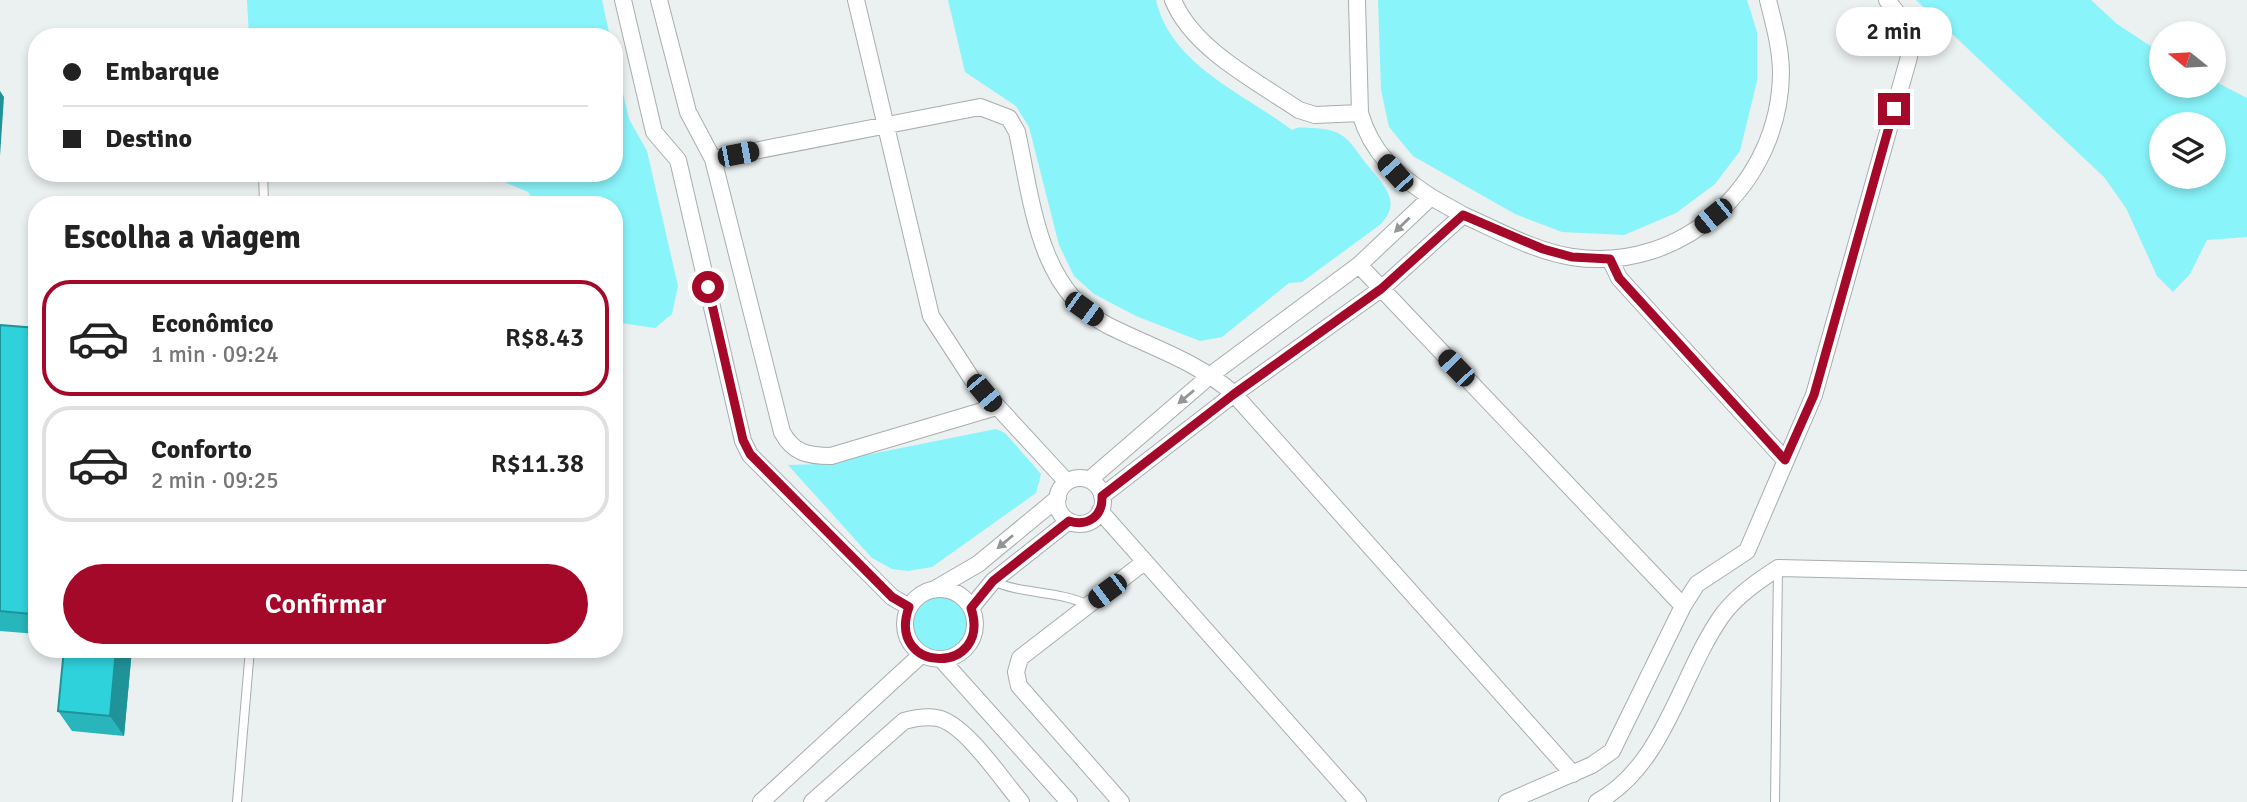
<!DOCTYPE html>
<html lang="pt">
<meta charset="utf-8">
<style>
body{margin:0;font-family:Signika,sans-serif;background:#f6f6f6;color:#222;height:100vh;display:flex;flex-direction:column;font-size:26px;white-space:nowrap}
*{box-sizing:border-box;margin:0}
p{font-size:23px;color:#767676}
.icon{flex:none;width:38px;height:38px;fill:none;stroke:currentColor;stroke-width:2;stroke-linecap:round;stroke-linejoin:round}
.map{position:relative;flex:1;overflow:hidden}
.side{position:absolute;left:28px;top:196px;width:595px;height:462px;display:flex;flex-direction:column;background:#fff;border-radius:28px;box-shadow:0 4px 10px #0003}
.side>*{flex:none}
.banner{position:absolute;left:28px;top:28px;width:595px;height:154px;border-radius:28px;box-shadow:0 4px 10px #0003;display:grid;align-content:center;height:154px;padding:0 35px;background:#fff}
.needle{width:46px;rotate:288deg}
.fabs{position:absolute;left:2149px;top:21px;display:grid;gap:14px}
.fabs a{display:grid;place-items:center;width:77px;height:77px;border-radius:50%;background:#fff;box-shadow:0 4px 10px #0003;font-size:35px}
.end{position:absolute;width:32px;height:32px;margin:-16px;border:9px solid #a50929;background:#fff;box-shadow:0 0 0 4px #fff}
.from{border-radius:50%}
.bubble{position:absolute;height:49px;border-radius:24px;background:#fff;box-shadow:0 4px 10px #0003;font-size:23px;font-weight:600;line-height:49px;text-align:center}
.car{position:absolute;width:21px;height:42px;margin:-21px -10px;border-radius:9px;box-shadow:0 0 5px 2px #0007;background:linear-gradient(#222 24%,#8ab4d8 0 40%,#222 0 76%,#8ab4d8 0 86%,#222 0)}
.banner b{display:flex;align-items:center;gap:24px;height:66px;font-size:26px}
.banner b+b{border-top:2px solid #e0e0e0}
.banner i{width:18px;height:18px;background:#222}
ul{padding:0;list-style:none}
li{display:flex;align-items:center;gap:21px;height:116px;margin:0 14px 10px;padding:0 21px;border:4px solid #e0e0e0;border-radius:28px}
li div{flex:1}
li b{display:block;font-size:26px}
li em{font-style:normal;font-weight:600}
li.current{border-color:#a50929}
li>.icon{width:63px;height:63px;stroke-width:1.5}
h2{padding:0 35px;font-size:32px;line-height:84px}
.primary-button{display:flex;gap:14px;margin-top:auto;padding:14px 35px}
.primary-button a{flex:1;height:80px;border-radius:42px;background:#a50929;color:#fff;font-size:28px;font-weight:600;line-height:80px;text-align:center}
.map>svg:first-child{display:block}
</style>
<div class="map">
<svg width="2247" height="802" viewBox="0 0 2247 802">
<rect width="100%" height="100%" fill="#ebf0f0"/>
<path fill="#89f4fa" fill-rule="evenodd" d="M247,0h355l8,37h-361z
M948,0h208c15,65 87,93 136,130 7,-4 13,-2 21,-2 36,2 36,15 56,39 15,19 33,34 12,57l-79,58 -13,1 -67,54 -22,4 -64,-25 -42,-22 -20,-18 -15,-31 -30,-118 -13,-21 -51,-34z
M1378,0h369l10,32v49l-17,70 -25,33 -39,29 -52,22 -62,-3 -47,-18 -102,-58 -24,-29 -8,-37z
M1916,0h175l26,24 44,29v33h53v-5l33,17v139l-40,3 -17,34 -17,18 -16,-16 -31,-68 -22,-31zM2214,124v53h-53v-53z
M614,55l15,64 18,32 31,135 -6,28 -17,14 -41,-6v-117h-78l-8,-13 -35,-15 -116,-4h237z
M996,429l9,4 36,41 -5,19 -104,74 -24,4 -16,-2 -20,-11 -84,-93 33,-1z
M912 624a28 28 0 1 1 56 0a28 28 0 1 1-56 0Z"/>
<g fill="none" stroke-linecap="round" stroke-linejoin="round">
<g stroke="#a8adae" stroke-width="10">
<path id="lane" d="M263,173l1,32
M993,581c30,14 65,9 95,24
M237,802l13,-153
M1775,802l3,-234"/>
</g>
<g stroke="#a8adae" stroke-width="18">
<path id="street" d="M623,0l31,132 24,28 65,281 7,14 142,142 17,10
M659,0l29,112 25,47 69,273c11,21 26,24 49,24l165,-49
M856,0l75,316 41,63 95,103
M1173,0c20,49 83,81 126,110l16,5 45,-2c12,41 36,61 71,84
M1357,0l3,113
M713,159l267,-52 29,11 8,14c15,68 21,157 90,193 43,22 90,36 127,69l339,380
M1463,215c34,15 71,36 109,42 111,17 208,-74 209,-184 0,-24 -7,-49 -13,-73
M1610,259l9,19 166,182
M1359,265l324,341
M1057 501a23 23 0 1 1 46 0a23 23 0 1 1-46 0Z
M1089,480l123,-106 147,-109 72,-68 32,18 -82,74 -147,105 -132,102
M1100,511l258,291
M905 624a35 35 0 1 1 70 0a35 35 0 1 1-70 0Z
M935,589l43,-25 80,-66
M971,608l22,-27 76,-60
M941,659l128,143
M761,802l161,-148
M812,802l92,-81c11,-3 22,-5 33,-3 28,5 65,62 84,84
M1121,802l-102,-116 -3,-14 4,-14 123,-95
M1507,802l85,-37 20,-14 71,-145 14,-22 50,-33 67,-156 95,-338c4,-29 -5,-35 -22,-57
M1597,802c67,-36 83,-126 124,-185 12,-18 38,-37 57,-49l469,11"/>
</g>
<use href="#lane" stroke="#fff" stroke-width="8"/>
<use href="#street" stroke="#fff" stroke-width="16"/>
</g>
<path fill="#28b5bc" d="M0,325l37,3v306l-37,-3z
M64,649h68l-8,87 -52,-5 -14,-20z"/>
<path fill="#209399" d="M0,91l4,6 -4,59z
M37,558v64l-6,-8z
M116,649h16l-8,87 -14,-20z"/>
<path fill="#2ed2db" stroke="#209399" stroke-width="2" d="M0,325l37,3v230l-6,56 -31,-3z
M64,649h52l-6,67 -52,-5z"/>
<defs><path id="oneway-solid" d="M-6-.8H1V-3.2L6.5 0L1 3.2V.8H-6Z" transform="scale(1.75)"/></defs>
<g fill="#949595">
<use href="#oneway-solid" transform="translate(1402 225) rotate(136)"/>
<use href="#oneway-solid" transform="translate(1186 397) rotate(140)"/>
<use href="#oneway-solid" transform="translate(1005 542) rotate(140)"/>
</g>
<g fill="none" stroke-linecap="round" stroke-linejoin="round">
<path stroke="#a50929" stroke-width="9" d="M708,287l35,153 7,14 142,143 17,10c-24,68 84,69 62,1l22,-27 76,-60c19,6 34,-5 33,-25l132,-102 147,-105 82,-74 80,34 29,8 38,2 9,19 166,182 29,-65 80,-286"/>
</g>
</svg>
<div class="fabs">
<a><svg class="needle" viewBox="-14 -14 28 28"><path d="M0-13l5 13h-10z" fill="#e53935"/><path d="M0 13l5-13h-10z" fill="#767676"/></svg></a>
<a><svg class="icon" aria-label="layers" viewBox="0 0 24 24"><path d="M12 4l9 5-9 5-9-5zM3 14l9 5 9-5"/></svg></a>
</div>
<i class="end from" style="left:708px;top:287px"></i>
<i class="end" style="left:1894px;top:109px"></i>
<div class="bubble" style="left:1836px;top:7px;width:116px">2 min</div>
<i class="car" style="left:738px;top:154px;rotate:79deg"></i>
<i class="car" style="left:1395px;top:173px;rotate:318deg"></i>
<i class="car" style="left:1713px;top:216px;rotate:231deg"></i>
<i class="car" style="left:1084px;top:309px;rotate:126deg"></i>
<i class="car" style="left:1456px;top:368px;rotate:316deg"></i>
<i class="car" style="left:984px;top:393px;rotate:140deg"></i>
<i class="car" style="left:1107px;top:591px;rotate:233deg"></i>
<div class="banner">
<b><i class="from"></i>Embarque</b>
<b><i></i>Destino</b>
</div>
<section class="side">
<h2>Escolha a viagem</h2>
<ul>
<li class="current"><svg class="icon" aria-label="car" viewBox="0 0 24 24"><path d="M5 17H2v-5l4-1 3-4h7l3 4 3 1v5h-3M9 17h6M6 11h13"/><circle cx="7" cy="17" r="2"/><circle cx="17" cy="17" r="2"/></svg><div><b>Econômico</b><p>1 min · 09:24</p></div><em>R$8.43</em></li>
<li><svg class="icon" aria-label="car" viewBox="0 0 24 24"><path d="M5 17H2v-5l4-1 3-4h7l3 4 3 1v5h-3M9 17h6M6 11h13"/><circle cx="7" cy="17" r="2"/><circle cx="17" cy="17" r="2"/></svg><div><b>Conforto</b><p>2 min · 09:25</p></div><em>R$11.38</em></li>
</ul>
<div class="primary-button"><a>Confirmar</a></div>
</section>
</div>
